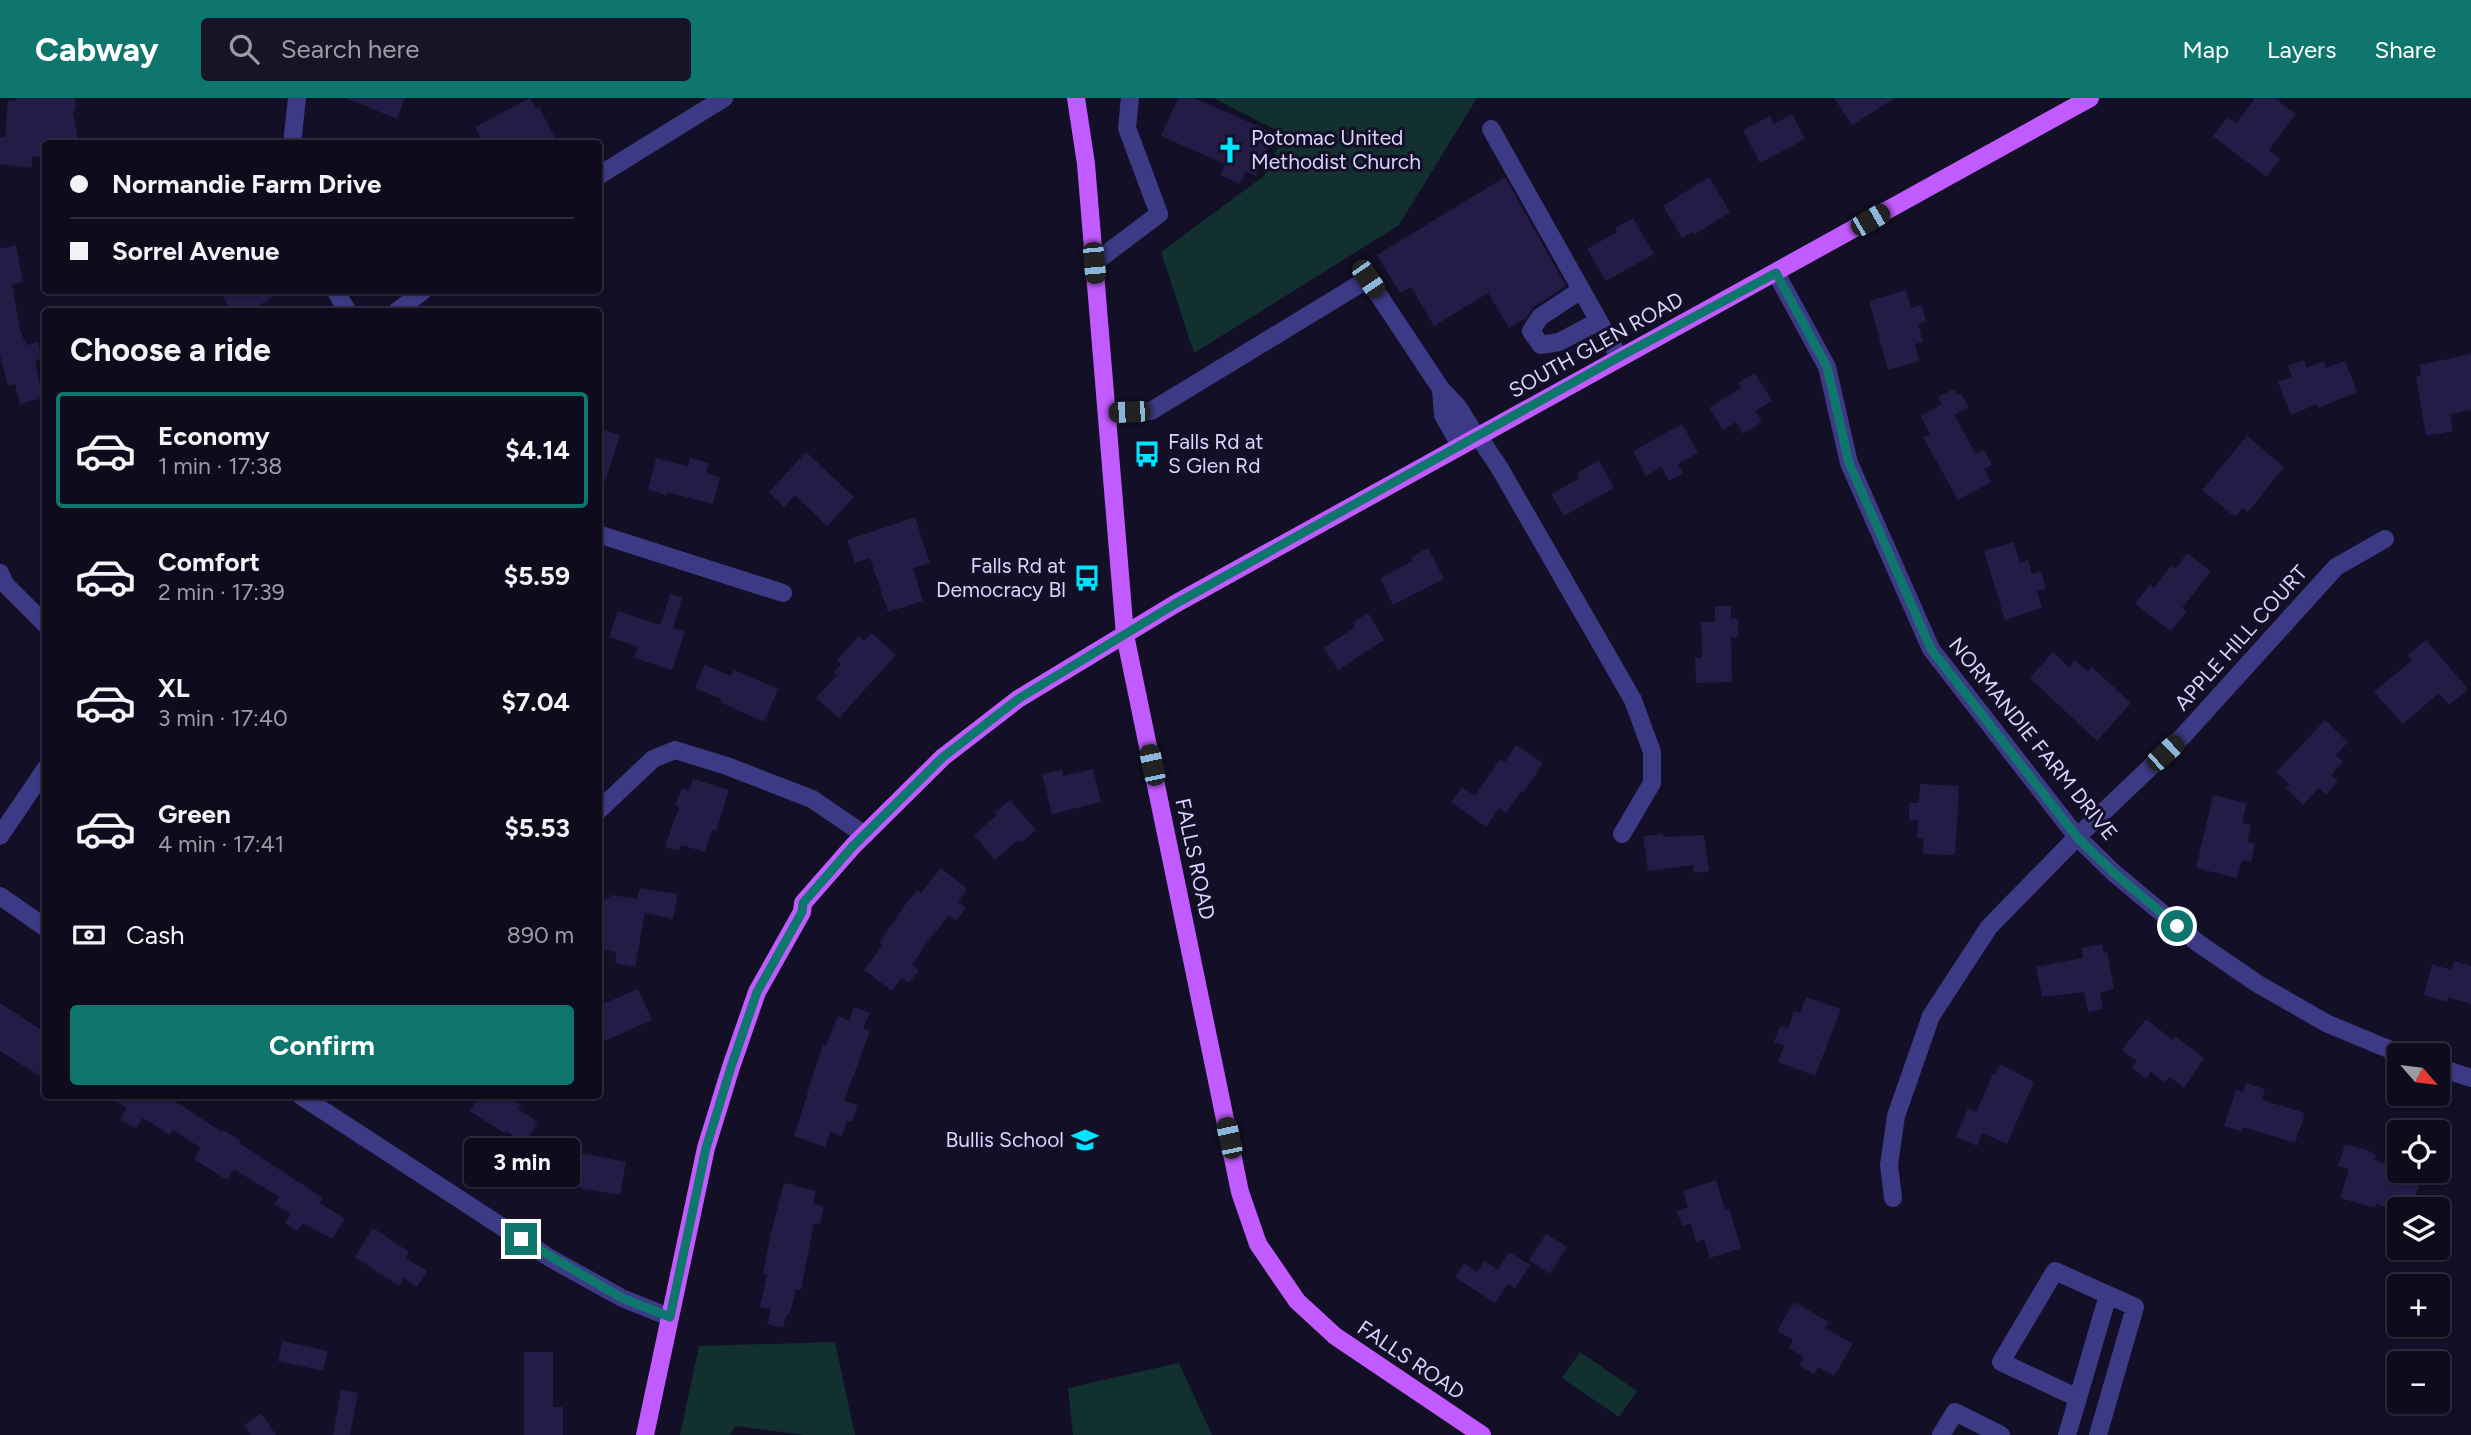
<!DOCTYPE html>
<meta charset="utf-8">
<style>
body{margin:0;font-family:Figtree,sans-serif;background:#171425;color:#f1f3f6;height:100vh;display:flex;flex-direction:column;font-size:26px;white-space:nowrap}
*{box-sizing:border-box;margin:0}
p{font-size:23px;color:#9b9ba3}
.icon{flex:none;width:38px;height:38px;fill:none;stroke:currentColor;stroke-width:2;stroke-linecap:round;stroke-linejoin:round}
.map{position:relative;flex:1;overflow:hidden}
.side{position:absolute;left:42px;top:210px;width:560px;height:791px;display:flex;flex-direction:column;background:#0e0b1c;border-radius:7px;box-shadow:0 2px 5px #0004,0 0 0 2px #2e2b3b}
.side>*{flex:none}
.top-card{position:absolute;left:42px;top:42px;width:560px;height:154px;border-radius:7px;box-shadow:0 2px 5px #0004,0 0 0 2px #2e2b3b;display:grid;align-content:center;height:154px;padding:0 28px;background:#0e0b1c}
.needle{width:46px;rotate:118deg}
.controls{position:absolute;left:2387px;top:945px;display:grid;gap:14px}
.controls a{display:grid;place-items:center;width:63px;height:63px;border-radius:7px;background:#0e0b1c;box-shadow:0 2px 5px #0004,0 0 0 2px #2e2b3b;font-size:35px}
.end{position:absolute;width:32px;height:32px;margin:-16px;border:9px solid #0f766e;background:#fff;box-shadow:0 0 0 4px #fff}
.from{border-radius:50%}
.bubble{position:absolute;height:49px;border-radius:7px;background:#0e0b1c;box-shadow:0 2px 5px #0004,0 0 0 2px #2e2b3b;font-size:23px;font-weight:700;line-height:49px;text-align:center}
.car{position:absolute;width:21px;height:42px;margin:-21px -10px;border-radius:9px;box-shadow:0 0 5px 2px #0007;background:linear-gradient(#222 24%,#8ab4d8 0 40%,#222 0 76%,#8ab4d8 0 86%,#222 0)}
.top-card b{display:flex;align-items:center;gap:24px;height:66px;font-size:26px}
.top-card b+b{border-top:2px solid #2e2b3b}
.top-card i{width:18px;height:18px;background:#f1f3f6}
ul{padding:0;list-style:none}
li{display:flex;align-items:center;gap:21px;height:116px;margin:0 14px 10px;padding:0 14px;border:4px solid transparent;border-radius:7px}
li div{flex:1}
li b{display:block;font-size:26px}
li em{font-style:normal;font-weight:700}
li.on{border-color:#0f766e}
li>.icon{width:63px;height:63px;stroke-width:1.5}
h2{padding:0 28px;font-size:32px;line-height:84px}
.pay{display:flex;align-items:center;gap:18px;height:77px;padding:0 28px;font-size:26px}
.pay p{margin-inline-start:auto}
.primary-button{display:flex;gap:14px;margin-top:auto;padding:14px 28px}
.primary-button a{flex:1;height:80px;border-radius:7px;background:#0f766e;color:#fff;font-size:28px;font-weight:700;line-height:80px;text-align:center}
header{display:flex;align-items:center;gap:42px;box-sizing:border-box;height:98px;padding:0 35px;background:#0f766e;color:#fff}
header strong{font-size:33px}
nav{display:flex;gap:38px;margin-inline-start:auto;font-size:24px}
.search{width:490px;height:63px;background:#171425;display:flex;align-items:center;gap:18px;box-sizing:border-box;padding:0 24px;border-radius:7px;color:#9b9ba3;font-size:26px}
.map>svg:first-child{display:block}
</style>
<header>
<strong>Cabway</strong>
<div class="search"><svg class="icon" aria-label="search" viewBox="0 0 24 24"><circle cx="10" cy="10" r="6"/><path d="M15 15l6 6"/></svg>Search here</div>
<nav><a>Map</a><a>Layers</a><a>Share</a></nav>
</header>
<div class="map">
<svg width="2471" height="1337" viewBox="0 0 2471 1337">
<rect width="100%" height="100%" fill="#130f26"/>
<path fill="#12302f" d="M1213,0h264l-78,127 -205,128 -33,-101 103,-76 20,-42z
M835,1244l20,93h-50l-69,-9 -6,9h-50l19,-89z
M1580,1254l57,39 -18,26 -57,-39z
M1179,1265l33,72h-139l-5,-47z"/>
<path fill="#241b47" d="M16,0h59l1,11 -3,3 6,32h-33v14l-14,-2v12l-32,-4v-27h5l3,-37 8,1z
M346,0h59l-8,21z
M530,0l6,11 3,-2 19,37h-74l-9,-17z
M1178,0h16l80,35 -18,43 -10,-5 -6,13 -20,-9 5,-11 -64,-28z
M1834,0h61l-43,27z
M2255,0h20l21,16 -27,36 11,9 -13,18 -54,-41 15,-19 8,6z
M1792,16l13,25 -45,24 -17,-33 27,-14 4,8z
M1505,79l61,109 -32,21 -8,11 -17,10 -21,-35 -54,33 -23,-39 -11,6 -23,-38z
M1709,79l21,35 -36,23 -2,-3 -10,6 -19,-32z
M1633,120l21,36 -48,27 -19,-32 30,-17 -2,-4z
M16,147l7,37 -11,2 8,45 6,16 12,-3 4,17 -7,2 8,37 -23,6 -5,-20 -7,2 -8,-31v-106z
M219,192h65l-35,22h-17z
M1906,192l5,18 11,-3 4,17 -8,2 5,18 -8,2 4,17 -31,9 -19,-69z
M2471,256v56l-21,4 3,17 -27,5 -10,-59 5,-1 -2,-11z
M2304,262l3,8 17,-7 2,7 19,-7 12,31 -39,16 -1,-4 -26,11 -13,-33 14,-5 -4,-11z
M1755,275l17,28 -17,10 7,11 -19,12 -7,-12 -13,8 -14,-22 32,-20 -3,-5z
M1954,291l3,6 4,-2 8,14 -15,8 22,39 8,-4 8,15 -8,4 7,13 -33,18 -35,-63 7,-3 -9,-18 21,-12 -4,-7z
M1682,326l16,29 -20,11 5,9 -14,8 -8,-14 -15,9 -13,-25z
M598,330l22,7 -18,56 -4,-1z
M2247,338l37,31 -36,45 -5,-5 -8,10 -33,-27z
M806,354l48,45 -27,29 -32,-31 -11,12 -15,-15z
M656,360l32,8 2,-8 19,5 -3,10 14,4 -7,27 -46,-12v3l-19,-5z
M1599,362l15,28 -50,28 -13,-22 29,-16 -3,-5z
M915,419l15,46 -17,5 10,33 -35,11 -18,-54 -15,5 -8,-23z
M2014,444l6,21 8,-3 4,14 9,-3 5,18 -9,2 5,17 -37,12 -21,-69z
M1428,450l16,31 -51,26 -13,-27 33,-17 -2,-4z
M2187,455l24,18 -29,37 5,3 -16,20 -36,-27 15,-20 4,4 18,-23 4,3z
M670,496l12,4 -9,30 12,4 -13,38 -38,-12 4,-11 -29,-10 9,-26 42,14z
M1715,508h16v13h7v18h-7l1,45 -36,1 -1,-25h7l-1,-36h14z
M1368,515l16,27 -46,30 -14,-22 31,-21 -3,-4z
M872,535l24,22 -57,63 -23,-20 21,-23 -3,-3 7,-8 -4,-4 22,-24 5,5z
M2426,542l42,49 -19,16 -10,-12 -36,31 -29,-32 38,-32 -4,-5z
M2053,554l16,15 6,-7 13,12 4,-5 39,36 -34,38 -67,-63z
M705,567l26,11 3,-6 44,19 -14,33 -44,-20 1,-3 -26,-11z
M2325,622l23,22 -12,13 7,7 -12,13 7,6 -12,14 -7,-7 -16,17 -17,-17 3,-4 -13,-12z
M1516,647l27,18 -19,29 -3,-1 -15,22 -7,-5 -13,19 -35,-25 11,-15 13,9 25,-37 5,3z
M1093,671l8,33 -49,12 -10,-40 20,-4 1,6z
M693,681l36,11 -13,41 -4,-1 -7,22 -24,-7 -2,6 -14,-4 14,-40 -4,-2 7,-17 7,2z
M1920,686l39,2 -4,69 -32,-1 1,-16h-7l1,-18h-9v-17h10z
M2213,697l34,8 -5,20 9,2 -4,17 8,2 -4,18 -9,-2 -5,18 -41,-10z
M1010,702l26,30 -15,13 -3,-3 -23,20 -21,-25 23,-20 -3,-2z
M1663,736v3l41,-2 5,36 -15,2 -1,-8 -45,6 -5,-35z
M941,770l26,21 -9,13 8,6 -10,13 -7,-6 -28,35 1,1 -10,14 7,5 -10,13 -7,-5 -10,13 -28,-21 18,-24 -3,-3 26,-38 12,-15 4,3z
M640,790l38,6 -5,25 -28,-6 -10,54 -20,-4 1,-11 -18,-4v-20l5,-26 9,-7 25,4z
M2102,846l2,9 3,-1 7,37 -14,3 3,17 -15,3 -4,-20 -42,5 -6,-30 47,-9 -2,-10z
M2454,863l17,5v38l-23,-7 -1,5 -23,-7 8,-31 19,6z
M638,891l14,31 -54,24v-38z
M1806,899l35,12 -26,67 -37,-14 6,-17 -10,-3 6,-16 8,3 6,-18 6,2z
M0,905l46,30v47l-46,-29z
M854,909l16,6 -7,15 7,3 -26,70 14,4 -6,17 -5,-1 -5,15 -12,-4 -5,15 -31,-11 29,-92 3,2 12,-30 11,5z
M2146,921l27,21 2,-4 29,22 -20,30 -14,-11 -5,6 -14,-11 -5,7 -14,-11 5,-7 -15,-11z
M2000,966l34,18 -27,62 -25,-11 -5,13 -21,-9 12,-29 8,4 17,-38 2,1z
M2246,985l19,6 -3,11 43,13 -10,30 -52,-16 -1,5 -18,-6 12,-36 7,2z
M107,998h60l55,36 1,-2 18,11 -2,2 84,55 -3,5 25,16 -13,20 -29,-16 -6,8 -12,-8 6,-9 -17,-10 5,-7 -45,-28 -7,11 -33,-21 7,-11 -28,-18 -3,5 -27,-17 -7,11 -16,-10 7,-11z
M479,998h27l15,9 -3,4 20,13 -13,21 -19,-12 -2,2 -34,-22z
M2345,1046l22,6 9,5 -2,5 25,8v3l13,1 -1,4 10,3 -6,19 -2,-1 -4,12h-17l-16,-5 -1,4 -35,-10 9,-29 -11,-3z
M564,1052l62,12 -6,33 -63,-11z
M1716,1082l9,30 4,-2 12,40 -31,10 -6,-19 -8,3 -5,-18 -9,2 -5,-15 11,-4 -5,-16z
M784,1085l32,8 -3,13 11,3 -4,17 -6,-1 -13,67 -5,-1 -6,24 -4,3 -3,12 -16,-4 4,-15 -11,-2 7,-32 -4,-1 8,-41z
M373,1130l36,24 -3,6 21,13 -10,16 -13,-9 -5,8 -44,-29z
M1546,1136l21,13 -17,27 -21,-14z
M1509,1154l21,13 -15,23 -7,-4 -13,19 -40,-26 9,-14 13,9 7,-11 14,9z
M1794,1204l35,20 -4,6 28,16 -19,32 -16,-9 -4,7 -15,-9 5,-8 -15,-9 4,-8 -16,-9z
M282,1243l46,10 -5,20 -45,-10z
M524,1254h29v55h10v28h-39z
M341,1292l17,3 -8,42h-17z
M261,1315l15,22h-25l-7,-10z"/>
<g fill="none" stroke-linecap="round" stroke-linejoin="round">
<path stroke="#3d3a85" stroke-width="18" d="M1491,31l128,228
M292,46l5,-46
M598,78l126,-78
M1094,165l65,-49 -32,-86 3,-30
M1776,175l51,94 22,96 82,186 146,188 37,36 84,70 60,41 70,40 75,31
M335,192l13,22
M1581,192l-41,27 -9,14 10,14 18,-3 40,-21
M396,214l28,-22
M1441,291l2,26 17,30
M1107,314l44,-1 217,-132 73,110 17,18 18,29
M1478,338l21,31 134,233 19,52v31l-30,51
M598,436l185,59
M0,475l5,11 41,41
M598,713l55,-52 22,-9 52,16 85,33 53,36
M0,738l46,-68
M0,798l46,32
M2438,969l33,11
M301,998l249,162 72,40 47,19
M1893,1100l-4,-33 7,-49 35,-100 58,-89 88,-90 106,-101 153,-169 49,-28
M2078,1300l30,-103
M1941,1337l14,-23 46,23
M2067,1337l11,-37 -77,-36 54,-91 80,36 -37,128"/>
<path stroke="#c25bff" stroke-width="18" d="M1076,0l10,66 39,471 115,557 18,52 39,57 38,35 147,99
M645,1337l61,-287 25,-81 26,-75 45,-80 1,-9 50,-57 90,-89 75,-58 157,-95 915,-506"/>
</g>
<g fill="none" stroke-linecap="round" stroke-linejoin="round">
<path stroke="#0f766e" stroke-width="9" d="M521,1141l101,59 48,19 36,-169 25,-81 26,-75 45,-80 1,-9 50,-57 90,-89 75,-58 157,-95 444,-247 157,-84 51,94 22,96 82,186 146,188 37,36 63,53"/>
</g>
<defs>
<g id="church-bare" transform="scale(2.1)"><path d="M-1.2-6h2.4v3.5h3.3v2.4h-3.3V6h-2.4V-.1h-3.3v-2.4h3.3Z" fill="#00e5ff" stroke="#130f26" stroke-width="2.5" paint-order="stroke"/></g>
<g id="bus-bare" transform="scale(2.1)"><path d="M-5-6H5V4H4V6H2V4H-2V6H-4V4H-5ZM-3.5-4V0h7V-4ZM-3.5 1.2v1.5H-2V1.2ZM2 1.2v1.5H3.5V1.2Z" fill="#00e5ff" stroke="#130f26" stroke-width="2.5" paint-order="stroke"/></g>
<g id="school-bare" transform="scale(2.1)"><path d="M0-5L7-2L0 1L-7-2ZM-4 1L0 2.5L4 1V4Q0 6-4 4Z" fill="#00e5ff" stroke="#130f26" stroke-width="2.5" paint-order="stroke"/></g>
</defs>
<g fill-rule="evenodd">
<use href="#church-bare" x="1230" y="52"/>
<use href="#bus-bare" x="1147" y="356"/>
<use href="#bus-bare" x="1087" y="480"/>
<use href="#school-bare" x="1085" y="1042"/>
</g>
<g text-anchor="middle" stroke-width="6" stroke-linejoin="round" paint-order="stroke">
<g font-size="21" fill="#d9d4ff" stroke="#130f26" text-anchor="start">
<text x="1251" y="47">Potomac United<tspan x="1251" dy="24">Methodist Church</tspan></text>
<text x="1168" y="351">Falls Rd at<tspan x="1168" dy="24">S Glen Rd</tspan></text>
<text x="1066" y="475" text-anchor="end">Falls Rd at<tspan x="1066" dy="24">Democracy Bl</tspan></text>
<text x="1064" y="1049" text-anchor="end">Bullis School</text>
</g>
<g font-size="21" fill="#d9d4ff" stroke="#130f26">
<text transform="translate(1596 247) rotate(-29)" y="7">SOUTH GLEN ROAD</text>
<text transform="translate(2241 540) rotate(-48)" y="7">APPLE HILL COURT</text>
<text transform="translate(2033 641) rotate(51)" y="7">NORMANDIE FARM DRIVE</text>
<text transform="translate(1195 761) rotate(78)" y="7">FALLS ROAD</text>
<text transform="translate(1411 1262) rotate(34)" y="7">FALLS ROAD</text>
</g>
</g>
</svg>
<div class="controls">
<a><svg class="needle" viewBox="-14 -14 28 28"><path d="M0-13l5 13h-10z" fill="#e53935"/><path d="M0 13l5-13h-10z" fill="#9b9ba3"/></svg></a>
<a><svg class="icon" aria-label="locate" viewBox="0 0 24 24"><circle cx="12" cy="12" r="6"/><path d="M12 2v4M12 18v4M2 12h4M18 12h4"/></svg></a>
<a><svg class="icon" aria-label="layers" viewBox="0 0 24 24"><path d="M12 4l9 5-9 5-9-5zM3 14l9 5 9-5"/></svg></a>
<a>+</a>
<a>−</a>
</div>
<i class="end from" style="left:2177px;top:828px"></i>
<i class="end" style="left:521px;top:1141px"></i>
<div class="bubble" style="left:464px;top:1040px;width:116px">3 min</div>
<i class="car" style="left:1870px;top:122px;rotate:60deg"></i>
<i class="car" style="left:1094px;top:165px;rotate:175deg"></i>
<i class="car" style="left:1368px;top:181px;rotate:146deg"></i>
<i class="car" style="left:1129px;top:314px;rotate:268deg"></i>
<i class="car" style="left:2165px;top:655px;rotate:47deg"></i>
<i class="car" style="left:1152px;top:667px;rotate:348deg"></i>
<i class="car" style="left:1229px;top:1040px;rotate:348deg"></i>
<div class="top-card">
<b><i class="from"></i>Normandie Farm Drive</b>
<b><i></i>Sorrel Avenue</b>
</div>
<section class="side">
<h2>Choose a ride</h2>
<ul>
<li class="on"><svg class="icon" aria-label="car" viewBox="0 0 24 24"><path d="M5 17H2v-5l4-1 3-4h7l3 4 3 1v5h-3M9 17h6M6 11h13"/><circle cx="7" cy="17" r="2"/><circle cx="17" cy="17" r="2"/></svg><div><b>Economy</b><p>1 min · 17:38</p></div><em>$4.14</em></li>
<li><svg class="icon" aria-label="car" viewBox="0 0 24 24"><path d="M5 17H2v-5l4-1 3-4h7l3 4 3 1v5h-3M9 17h6M6 11h13"/><circle cx="7" cy="17" r="2"/><circle cx="17" cy="17" r="2"/></svg><div><b>Comfort</b><p>2 min · 17:39</p></div><em>$5.59</em></li>
<li><svg class="icon" aria-label="car" viewBox="0 0 24 24"><path d="M5 17H2v-5l4-1 3-4h7l3 4 3 1v5h-3M9 17h6M6 11h13"/><circle cx="7" cy="17" r="2"/><circle cx="17" cy="17" r="2"/></svg><div><b>XL</b><p>3 min · 17:40</p></div><em>$7.04</em></li>
<li><svg class="icon" aria-label="car" viewBox="0 0 24 24"><path d="M5 17H2v-5l4-1 3-4h7l3 4 3 1v5h-3M9 17h6M6 11h13"/><circle cx="7" cy="17" r="2"/><circle cx="17" cy="17" r="2"/></svg><div><b>Green</b><p>4 min · 17:41</p></div><em>$5.53</em></li>
</ul>
<div class="pay"><svg class="icon" aria-label="cash" viewBox="0 0 24 24"><path d="M3 7h18v10H3z"/><circle cx="12" cy="12" r="2"/></svg>Cash<p>890 m</p></div>
<div class="primary-button"><a>Confirm</a></div>
</section>
</div>
